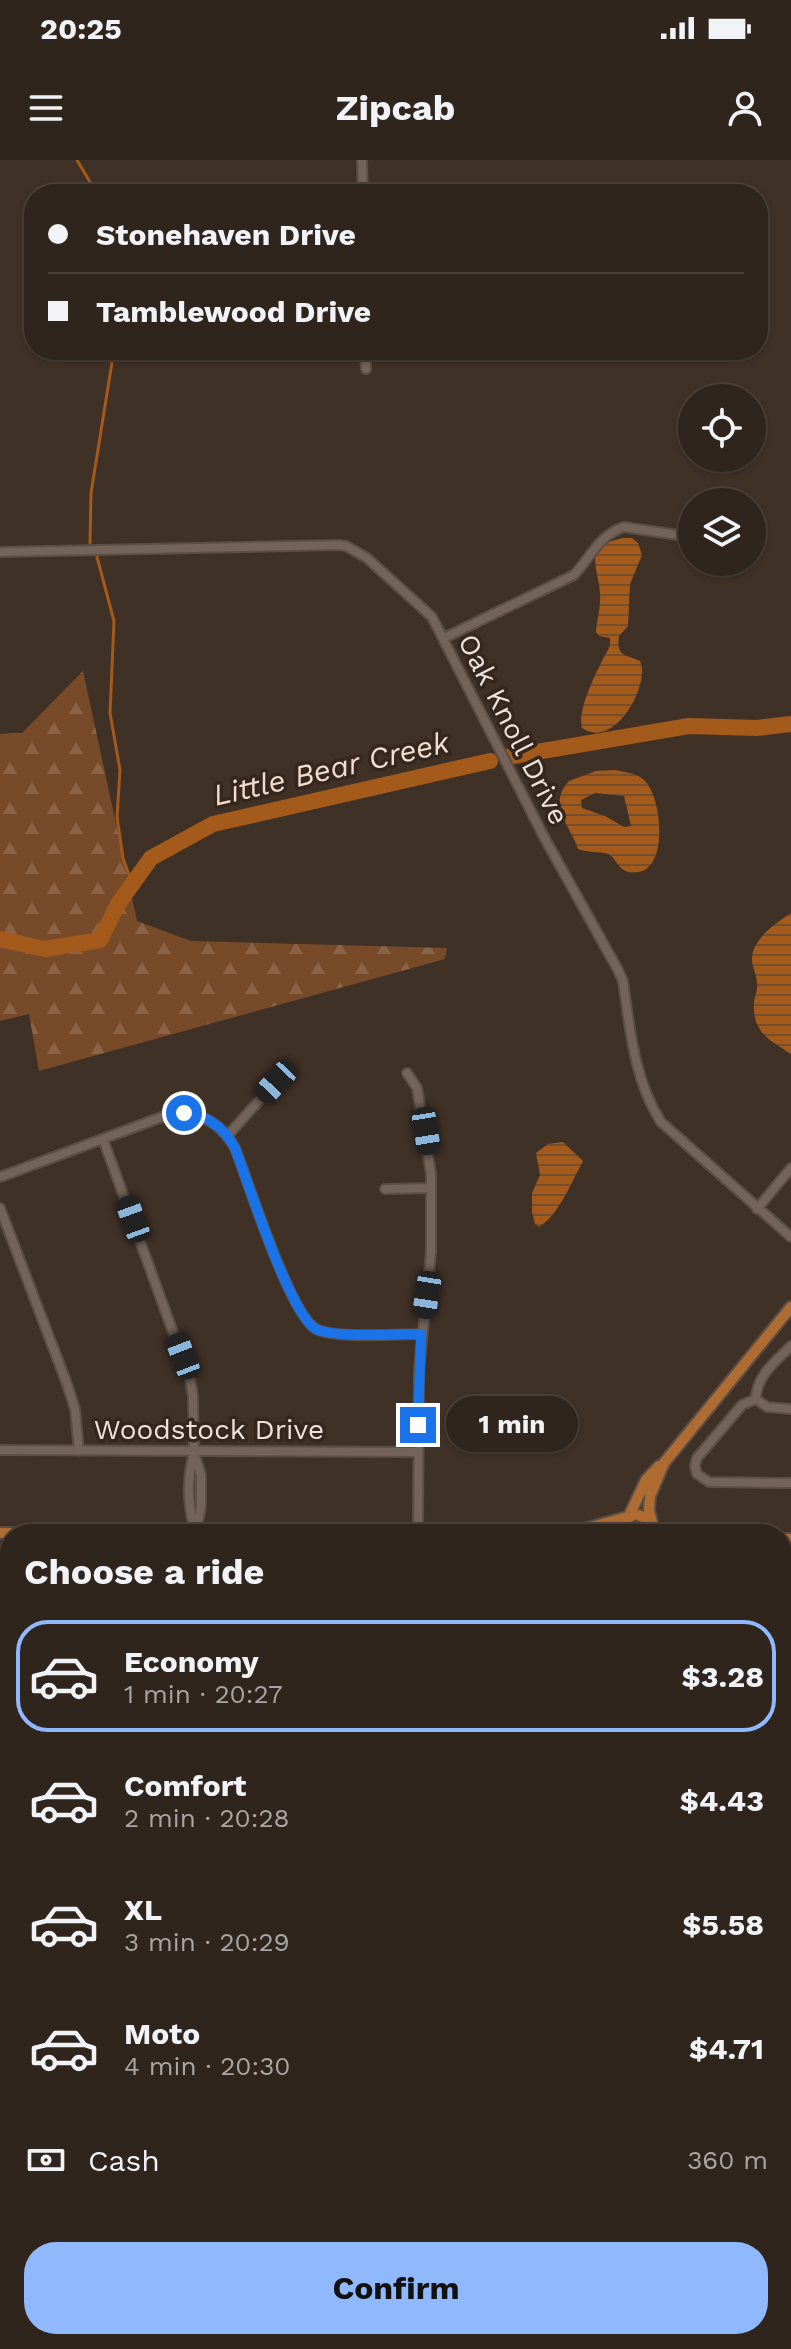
<!DOCTYPE html>
<meta charset="utf-8">
<style>
body{margin:0;font-family:"Work Sans",sans-serif;background:#3c312a;color:#f1f3f6;height:100vh;display:flex;flex-direction:column;font-size:30px;white-space:nowrap}
*{box-sizing:border-box;margin:0}
p{font-size:26px;color:#a8a5a4}
.icon{flex:none;width:44px;height:44px;fill:none;stroke:currentColor;stroke-width:2;stroke-linecap:round;stroke-linejoin:round}
.map{position:relative;flex:1;overflow:hidden}
.panel{position:absolute;left:0px;top:1364px;width:792px;height:826px;display:flex;flex-direction:column;background:#30251d;border-radius:32px 32px 0 0;box-shadow:0 2px 6px #0004,0 0 0 2px #4b423b}
.panel>*{flex:none}
.banner{position:absolute;left:24px;top:24px;width:744px;height:176px;border-radius:32px;box-shadow:0 2px 6px #0004,0 0 0 2px #4b423b;display:grid;align-content:center;height:176px;padding:0 24px;background:#30251d}
.controls{position:absolute;left:678px;top:224px;display:grid;gap:16px}
.controls a{display:grid;place-items:center;width:88px;height:88px;border-radius:50%;background:#30251d;box-shadow:0 2px 6px #0004,0 0 0 2px #4b423b;font-size:40px}
.end{position:absolute;width:36px;height:36px;margin:-18px;border:10px solid #1a73e8;background:#fff;box-shadow:0 0 0 4px #fff}
.from{border-radius:50%}
.bubble{position:absolute;height:56px;border-radius:28px;background:#30251d;box-shadow:0 2px 6px #0004,0 0 0 2px #4b423b;font-size:26px;font-weight:700;line-height:56px;text-align:center}
.car{position:absolute;width:24px;height:48px;margin:-24px -12px;border-radius:10px;box-shadow:0 0 6px 2px #0007;background:linear-gradient(#222 24%,#8ab4d8 0 40%,#222 0 76%,#8ab4d8 0 86%,#222 0)}
.banner b{display:flex;align-items:center;gap:28px;height:76px;font-size:30px}
.banner b+b{border-top:2px solid #4b423b}
.banner i{width:20px;height:20px;background:#f1f3f6}
ul{padding:0;list-style:none}
li{display:flex;align-items:center;gap:24px;height:112px;margin:0 16px 12px;padding:0 8px;border:4px solid transparent;border-radius:32px}
li div{flex:1}
li b{display:block;font-size:30px}
li em{font-style:normal;font-weight:700}
li.active{border-color:#90b8fd}
li>.icon{width:72px;height:72px;stroke-width:1.5}
h2{padding:0 24px;font-size:36px;line-height:96px}
.pay{display:flex;align-items:center;gap:20px;height:88px;padding:0 24px;font-size:30px}
.pay p{margin-inline-start:auto}
.action{display:flex;gap:16px;margin-top:auto;padding:16px 24px}
.action a{flex:1;height:92px;border-radius:32px;background:#90b8fd;color:#111;font-size:32px;font-weight:700;line-height:92px;text-align:center}
.status{display:flex;justify-content:space-between;align-items:center;height:56px;padding:0 40px;background:#30251d;direction:ltr}
.status svg{height:22px;fill:currentColor}
header{display:flex;justify-content:space-between;align-items:center;height:104px;padding:0 24px;background:#30251d;font-size:36px;font-weight:700}
.map>svg:first-child{display:block}
</style>
<div class="status"><b>20:25</b><svg viewBox="0 0 49 12"><path d="M0 12V9h3v3zM5 12V6h3v6zM10 12V3h3v9zM15 12V0h3v12zM26 1h20v11H26zM47 4h2v5h-2z"/></svg></div>
<header><svg class="icon" aria-label="menu" viewBox="0 0 24 24"><path d="M4 6h16M4 12h16M4 18h16"/></svg>Zipcab<svg class="icon" aria-label="person" viewBox="0 0 24 24"><circle cx="12" cy="8" r="4"/><path d="M4 21q1-7 8-7t8 7"/></svg></header>
<div class="map">
<svg width="791" height="2189" viewBox="0 0 791 2189">
<defs>
<pattern id="forest-firs" width="22" height="20" patternUnits="userSpaceOnUse" patternTransform="scale(2)"><rect width="22" height="20" fill="#774a29"/><path d="M5 1l3.5 6h-7zM16 11l3.5 6h-7z" fill="#8b6448"/></pattern>
<pattern id="water-rules" width="6" height="5" patternUnits="userSpaceOnUse" patternTransform="scale(2)"><rect width="6" height="5" fill="#a45a1b"/><path d="M0 2.5h6" fill="none" stroke="#764f2e"/></pattern>
</defs>
<rect width="100%" height="100%" fill="#403127"/>
<path fill="url(#forest-firs)" d="M83,511l54,250 54,20 256,7 -2,11 -406,112 -10,-57 -29,7v-287l22,-1z"/>
<path fill="url(#water-rules)" fill-rule="evenodd" d="M623,378h9l6,5 4,12 -12,29 -2,42 -9,10c-3,21 6,18 21,25 11,21 -24,90 -58,67 -5,-16 12,-51 20,-67 4,-10 9,-11 8,-23l-11,-2 -3,-4c1,-13 5,-25 4,-39 -2,-27 -18,-46 23,-55z
M615,610c9,2 22,3 29,10 18,16 25,88 -6,92 -21,3 -20,-14 -30,-18 -9,-3 -20,-1 -30,-5 -8,-24 -31,-44 -9,-68l27,-10zM595,633l29,3 7,30 -7,1 -19,-11 -23,-8 -1,-8z
M791,753v141c-21,-14 -39,-21 -37,-52 1,-6 4,-13 3,-19 0,-8 -5,-16 -5,-24 0,-20 24,-36 39,-46z
M563,982l20,19c-11,20 -24,54 -44,66l-4,-3 -3,-12v-19l8,-18 -4,-22 12,-9z"/>
<g fill="none" stroke-linecap="round" stroke-linejoin="round">
<path stroke="#a45a1b" stroke-width="3" d="M77,0l20,34
M90,383l1,-50 23,-143
M97,397l17,64 -4,92 10,57 -3,47 6,41 9,26"/>
<path stroke="#a45a1b" stroke-width="16" d="M507,597l182,-31 68,2 34,-4
M0,779l45,10 55,-9 18,-36 33,-46 62,-34 277,-63"/>
<g stroke="#5a4e45" stroke-width="12">
<path id="minor" d="M362,0l1,34
M365,190l1,19
M0,392l339,-7 7,1 21,12 65,59 112,220 74,133 5,11c7,49 11,98 38,141l130,115
M444,478l130,-63c17,-18 25,-40 50,-48l67,10
M407,913l10,15 14,86v79l-12,117 -1,164
M228,975l48,-53
M103,979l87,240 3,18 1,55 7,23v31l-5,28
M0,1017l170,-63c30,-3 50,8 65,34 13,33 55,167 81,181 19,10 81,5 105,5
M385,1029l46,-1
M0,1048l67,176 8,25 4,42
M757,1049l34,-41
M756,1239l-14,6 -45,53 -2,8 2,8 12,8 82,1
M756,1239c0,-23 20,-38 35,-53
M756,1239l11,8 24,2
M0,1290l418,2
M194,1292c-8,29 -6,52 1,81
M0,1660h10
M782,1678h9
M782,1911h9
M0,1973h10
M782,2123h9
M341,2180l11,9
M121,2189l9,-9
M313,2189l8,-9
M571,2189v-9"/>
</g>
<g stroke="#5a4e45" stroke-width="14">
<path id="major" d="M629,1356l17,-36 13,-14
M652,1362l-3,-11 1,-15 14,-33 127,-156
M0,1373l125,1
M566,1374l61,-17
M619,1374l4,-13 12,-7 14,5 6,15
M782,1379h9
M636,2180v9
M653,2189v-9"/>
</g>
<use href="#minor" stroke="#746358" stroke-width="8"/>
<use href="#major" stroke="#ae6c32" stroke-width="10"/>
</g>
<g fill="none" stroke-linecap="round" stroke-linejoin="round">
<path stroke="#1a73e8" stroke-width="10" d="M184,953c24,2 40,15 51,35 13,34 55,167 81,181 18,9 82,5 105,5l-3,91"/>
</g>
<g text-anchor="middle" stroke-width="7" stroke-linejoin="round" paint-order="stroke">
<g font-size="28" fill="#ede3dd" stroke="#35271d">
<text transform="translate(514 569) rotate(63)" y="10">Oak Knoll Drive</text>
<text x="209" y="1279">Woodstock Drive</text>
</g>
<g font-size="30" font-style="italic" fill="#f2dcce" stroke="#35271d">
<text transform="translate(331 609) rotate(-13)" y="10">Little Bear Creek</text>
</g>
</g>
</svg>
<div class="controls">
<a><svg class="icon" aria-label="locate" viewBox="0 0 24 24"><circle cx="12" cy="12" r="6"/><path d="M12 2v4M12 18v4M2 12h4M18 12h4"/></svg></a>
<a><svg class="icon" aria-label="layers" viewBox="0 0 24 24"><path d="M12 4l9 5-9 5-9-5zM3 14l9 5 9-5"/></svg></a>
</div>
<i class="end from" style="left:184px;top:953px"></i>
<i class="end" style="left:418px;top:1265px"></i>
<div class="bubble" style="left:446px;top:1236px;width:132px">1 min</div>
<i class="car" style="left:276px;top:922px;rotate:223deg"></i>
<i class="car" style="left:426px;top:971px;rotate:171deg"></i>
<i class="car" style="left:133px;top:1059px;rotate:340deg"></i>
<i class="car" style="left:427px;top:1135px;rotate:189deg"></i>
<i class="car" style="left:183px;top:1196px;rotate:339deg"></i>
<div class="banner">
<b><i class="from"></i>Stonehaven Drive</b>
<b><i></i>Tamblewood Drive</b>
</div>
<section class="panel">
<h2>Choose a ride</h2>
<ul>
<li class="active"><svg class="icon" aria-label="car" viewBox="0 0 24 24"><path d="M5 17H2v-5l4-1 3-4h7l3 4 3 1v5h-3M9 17h6M6 11h13"/><circle cx="7" cy="17" r="2"/><circle cx="17" cy="17" r="2"/></svg><div><b>Economy</b><p>1 min · 20:27</p></div><em>$3.28</em></li>
<li><svg class="icon" aria-label="car" viewBox="0 0 24 24"><path d="M5 17H2v-5l4-1 3-4h7l3 4 3 1v5h-3M9 17h6M6 11h13"/><circle cx="7" cy="17" r="2"/><circle cx="17" cy="17" r="2"/></svg><div><b>Comfort</b><p>2 min · 20:28</p></div><em>$4.43</em></li>
<li><svg class="icon" aria-label="car" viewBox="0 0 24 24"><path d="M5 17H2v-5l4-1 3-4h7l3 4 3 1v5h-3M9 17h6M6 11h13"/><circle cx="7" cy="17" r="2"/><circle cx="17" cy="17" r="2"/></svg><div><b>XL</b><p>3 min · 20:29</p></div><em>$5.58</em></li>
<li><svg class="icon" aria-label="car" viewBox="0 0 24 24"><path d="M5 17H2v-5l4-1 3-4h7l3 4 3 1v5h-3M9 17h6M6 11h13"/><circle cx="7" cy="17" r="2"/><circle cx="17" cy="17" r="2"/></svg><div><b>Moto</b><p>4 min · 20:30</p></div><em>$4.71</em></li>
</ul>
<div class="pay"><svg class="icon" aria-label="cash" viewBox="0 0 24 24"><path d="M3 7h18v10H3z"/><circle cx="12" cy="12" r="2"/></svg>Cash<p>360 m</p></div>
<div class="action"><a>Confirm</a></div>
</section>
</div>
